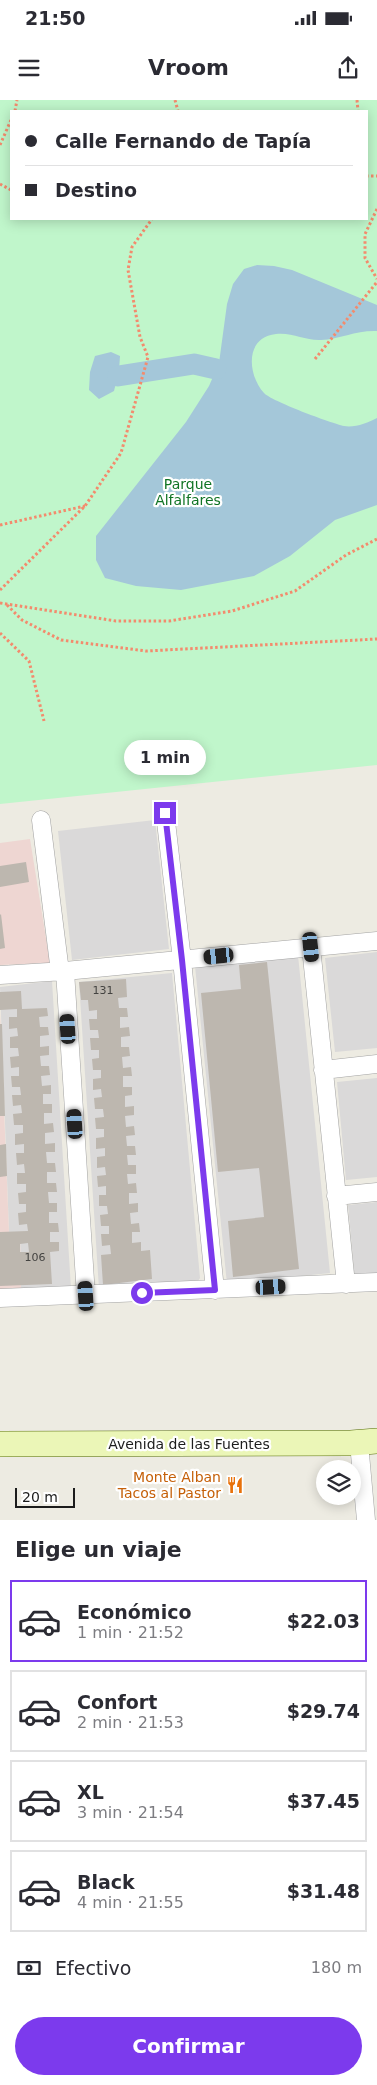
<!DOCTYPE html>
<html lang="es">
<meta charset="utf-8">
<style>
body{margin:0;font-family:"DejaVu Sans",sans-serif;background:#f7f7f7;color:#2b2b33;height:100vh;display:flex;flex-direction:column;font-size:19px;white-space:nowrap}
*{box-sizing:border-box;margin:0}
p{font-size:16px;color:#7c7c81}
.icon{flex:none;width:28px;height:28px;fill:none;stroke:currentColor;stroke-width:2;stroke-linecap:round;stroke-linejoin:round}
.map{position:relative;height:1420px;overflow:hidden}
.details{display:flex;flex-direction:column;background:#fff;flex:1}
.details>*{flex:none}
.banner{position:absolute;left:10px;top:10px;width:358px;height:110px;border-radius:0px;box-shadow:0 2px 12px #0003;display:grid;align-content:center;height:110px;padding:0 15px;background:#fff}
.controls{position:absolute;left:316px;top:1360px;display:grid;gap:10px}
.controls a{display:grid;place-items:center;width:45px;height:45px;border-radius:50%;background:#fff;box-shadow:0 2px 12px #0003;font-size:25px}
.scale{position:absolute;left:15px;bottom:12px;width:60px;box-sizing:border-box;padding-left:5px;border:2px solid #1c1c1c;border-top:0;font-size:14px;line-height:18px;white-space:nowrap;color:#1c1c1c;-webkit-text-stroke:4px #fff;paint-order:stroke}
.end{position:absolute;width:22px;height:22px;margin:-11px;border:6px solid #7c3aed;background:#fff;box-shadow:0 0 0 2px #fff}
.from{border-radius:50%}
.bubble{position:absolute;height:35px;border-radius:18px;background:#fff;box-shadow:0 2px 12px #0003;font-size:16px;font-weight:800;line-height:35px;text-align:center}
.car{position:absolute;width:15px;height:30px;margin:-15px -8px;border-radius:6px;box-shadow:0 0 4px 1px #0007;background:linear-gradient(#222 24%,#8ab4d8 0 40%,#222 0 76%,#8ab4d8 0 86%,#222 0)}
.banner b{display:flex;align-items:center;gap:18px;height:48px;font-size:19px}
.banner b+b{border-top:1px solid #e1e1e2}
.banner i{width:12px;height:12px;background:#2b2b33}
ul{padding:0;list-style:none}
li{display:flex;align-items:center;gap:15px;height:82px;margin:0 10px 8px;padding:0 5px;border:2px solid #e1e1e2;border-radius:0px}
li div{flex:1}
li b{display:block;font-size:19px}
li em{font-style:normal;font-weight:800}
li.active{border-color:#7c3aed}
li>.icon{width:45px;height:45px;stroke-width:1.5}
h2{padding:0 15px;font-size:22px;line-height:60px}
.pay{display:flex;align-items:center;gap:12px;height:55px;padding:0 15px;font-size:19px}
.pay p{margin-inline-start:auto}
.cta{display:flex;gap:10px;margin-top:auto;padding:10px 15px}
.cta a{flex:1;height:58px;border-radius:30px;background:#7c3aed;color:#fff;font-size:20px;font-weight:800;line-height:58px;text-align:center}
.status{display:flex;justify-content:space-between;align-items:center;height:35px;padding:0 25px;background:#fff;direction:ltr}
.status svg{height:14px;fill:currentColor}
header{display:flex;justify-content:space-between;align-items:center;height:65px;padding:0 15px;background:#fff;font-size:22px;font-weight:800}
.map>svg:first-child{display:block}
</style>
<div class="status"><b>21:50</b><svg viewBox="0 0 49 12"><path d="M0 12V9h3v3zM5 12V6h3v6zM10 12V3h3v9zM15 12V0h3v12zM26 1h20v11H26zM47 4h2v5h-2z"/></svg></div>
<header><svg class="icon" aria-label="menu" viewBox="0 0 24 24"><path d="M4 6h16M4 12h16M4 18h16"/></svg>Vroom<svg class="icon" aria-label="share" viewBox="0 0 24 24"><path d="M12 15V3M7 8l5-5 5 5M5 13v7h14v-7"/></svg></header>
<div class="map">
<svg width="377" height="1420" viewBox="0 0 377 1420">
<rect width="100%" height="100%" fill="#edebe2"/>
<path fill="#dad9d9" d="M155,720l14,129 -97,11 -14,-129z
M377,852v96l-42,4 -10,-94z
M298,855l32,318 -103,11 -32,-318z
M172,873l28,305 -2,3 -99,8 -20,-307z
M52,881l19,308 -50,2 -1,-59h-11l-9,-245z
M377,978v99l-31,3 -9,-98z
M377,1102v77l-22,2 -7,-76z"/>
<path fill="#eed6d2" d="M30,739l20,124 -50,2v-122z
M0,910l9,222h11l1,59 -21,1z"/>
<path fill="#c0f6cb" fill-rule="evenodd" d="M0,0h377v665l-377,39zM11,11h355v108h-355z"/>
<path fill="#a4c7d9" d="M257,165l17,1 18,4 85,35v26c-20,-1 -37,8 -56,9 -15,1 -29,-8 -45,-6 -31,3 -29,40 -12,59 7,8 67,30 80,33 10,2 24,-3 33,-8v87l-42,15 -45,36 -36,20 -73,14 -45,-4 -31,-8 -9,-18v-24l90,-114 23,-36 10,-23 8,-59 6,-20 11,-15z
M111,252l9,4 -1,15 -5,20 -15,8 -10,-9 1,-18 5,-16z"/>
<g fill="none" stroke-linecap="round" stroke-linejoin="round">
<path stroke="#a4c7d9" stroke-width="21" d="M118,276l76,-12 22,5"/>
</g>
<path fill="#bdb7af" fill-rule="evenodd" d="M26,762l3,20 -29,5v-21z
M1,814l4,34 -5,1v-34z
M267,862l32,307 -66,8 -5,-56 36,-4 -4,-40 -1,-9 -41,4 -17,-179 40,-4 -2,-24z
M126,879l1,18 -9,1 1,10h8l1,9h-8v11l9,-1 1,9 -9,1v10h8l1,9 -8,1 1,11 8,-1 1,9h-9v11h9v8l-7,1v11l9,-1v9l-9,1 1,11 8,-1 1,9 -9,1 1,10h8l1,9h-9l1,10h8v9h-9l1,10 8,-1 1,10h-8v11l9,-1v9l-8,1 1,11 8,-1 1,9h-8v11l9,-1v9l9,-1 2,29 -49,6 -2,-30 10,-1 -1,-9 -8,1 -1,-12h8v-8h-8l-1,-11 8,-1 -1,-8h-8v-11h7v-9l-8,1 -1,-11 9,-1 -1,-8 -8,1v-11l8,-1v-8l-9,1v-11l8,-1v-8h-8l-1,-11 9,-1 -1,-8h-8l-1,-11 8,-1 -1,-8 -8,1v-11l8,-1v-8h-8l-1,-11 7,-1v-8h-8l-1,-12h9l-1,-8h-8l-1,-11h8v-9l-8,1 -1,-11h-7l-2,-18z
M21,891l1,18 25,-1 1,8 -9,1 1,10h8l1,8 -9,1v11l9,-1v9l-9,1 1,10h8l1,9 -9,1 1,10 9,-1v9h-8v10h9v9h-8v11l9,-1 1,9 -9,1v11l10,-1v9h-9l1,11h8l1,9h-9v11h9l1,9h-9l1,11h8v9h-8v11h9l1,9h-9v10h9v9l-9,1 2,32 -52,2v-54l28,-1 -1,-7 -8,1 -1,-12 8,-1v-8h-7l-1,-11 8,-1v-8h-9v-11h8l-1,-9 -7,1 -1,-12h8v-9l-9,1v-11l8,-1v-8h-9l-1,-11 9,-1 -1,-8 -8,1 -1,-11h9l-1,-8h-8l-1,-11h8v-9l-8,1 -1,-11 9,-1 -1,-8h-8v-11l8,-1 -1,-8 -8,1v-12h8v-8l-17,1v-18zM28,1143l1,9h-9v-8z
M0,924h2l3,92h-5z
M6,1044l1,32 -7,1v-32z"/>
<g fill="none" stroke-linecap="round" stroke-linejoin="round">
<g stroke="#a3a3a3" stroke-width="19">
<path id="street" d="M165,713l17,147 33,330
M41,720l19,152
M311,847l35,337
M65,871l21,325
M0,875l65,-4 312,-30
M323,970l54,-6
M336,1096l41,-4
M0,1198l377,-16
M359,1343l7,77"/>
</g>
<g stroke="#566d09" stroke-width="26">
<path id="secondary" d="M0,1344l351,-1 26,-2"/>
</g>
<path stroke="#f38b6d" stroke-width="3" stroke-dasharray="2.5 2.5" stroke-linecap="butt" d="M175,0l3,11
M357,0l1,11
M15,11l2,-11
M0,45l11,-25
M366,76h11
M0,84l11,6
M377,109l-12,25v24l12,21
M315,259l62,-77
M0,425l85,-19
M0,490l85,-84 36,-53 27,-96 -8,-20 -12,-67 4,-23 20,-28
M0,503l116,18h53l63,-10 63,-20 51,-36 31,-16
M7,505l15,15 39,20 85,11 231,-12
M0,533l29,28 15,60"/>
<use href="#street" stroke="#fff" stroke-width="18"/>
<use href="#secondary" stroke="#ebf6b7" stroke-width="25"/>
</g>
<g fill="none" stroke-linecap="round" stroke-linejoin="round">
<path stroke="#7c3aed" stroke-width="6" d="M142,1193l73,-3 -33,-330 -17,-147"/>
</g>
<defs>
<g id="restaurant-bare" transform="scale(1.35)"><path d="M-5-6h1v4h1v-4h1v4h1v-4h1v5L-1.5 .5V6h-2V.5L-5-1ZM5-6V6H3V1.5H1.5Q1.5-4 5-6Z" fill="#e8710a" stroke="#fff" stroke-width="2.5" paint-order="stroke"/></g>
</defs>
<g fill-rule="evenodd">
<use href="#restaurant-bare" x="235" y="1385"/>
</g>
<g text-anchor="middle" stroke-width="4.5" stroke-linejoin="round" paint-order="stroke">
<g font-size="11" fill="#444341">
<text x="103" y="894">131</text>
<text x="35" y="1161">106</text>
</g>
<g font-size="14" fill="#107424" stroke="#fff">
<text x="188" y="389">Parque<tspan x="188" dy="16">Alfalfares</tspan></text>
</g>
<g font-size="14" fill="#1c1c1c" stroke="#fff">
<text x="189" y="1349">Avenida de las Fuentes</text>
</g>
<g font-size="14" fill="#c56008" stroke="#fff" text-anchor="end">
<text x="221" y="1382">Monte Alban<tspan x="221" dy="16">Tacos al Pastor</tspan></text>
</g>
</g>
</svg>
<div class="controls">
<a><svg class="icon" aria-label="layers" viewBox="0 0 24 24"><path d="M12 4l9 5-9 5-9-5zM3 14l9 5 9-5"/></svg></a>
</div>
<div class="scale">20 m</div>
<i class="end from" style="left:142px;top:1193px"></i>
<i class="end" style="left:165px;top:713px"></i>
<div class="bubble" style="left:124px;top:640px;width:82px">1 min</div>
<i class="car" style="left:311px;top:847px;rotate:174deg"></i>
<i class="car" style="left:219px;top:856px;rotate:264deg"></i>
<i class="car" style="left:68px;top:929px;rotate:356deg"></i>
<i class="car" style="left:75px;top:1024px;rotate:356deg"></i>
<i class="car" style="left:271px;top:1187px;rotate:87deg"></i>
<i class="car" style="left:86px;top:1196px;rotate:356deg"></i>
<div class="banner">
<b><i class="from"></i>Calle Fernando de Tapía</b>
<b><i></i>Destino</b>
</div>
</div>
<section class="details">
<h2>Elige un viaje</h2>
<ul>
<li class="active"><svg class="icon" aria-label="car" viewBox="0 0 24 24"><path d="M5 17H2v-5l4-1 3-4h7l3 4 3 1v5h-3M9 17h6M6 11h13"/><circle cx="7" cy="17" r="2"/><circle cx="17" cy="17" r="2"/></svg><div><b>Económico</b><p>1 min · 21:52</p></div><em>$22.03</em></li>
<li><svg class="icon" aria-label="car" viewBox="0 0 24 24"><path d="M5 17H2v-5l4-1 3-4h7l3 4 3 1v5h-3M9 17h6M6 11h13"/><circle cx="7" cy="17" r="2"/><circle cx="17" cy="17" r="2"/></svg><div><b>Confort</b><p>2 min · 21:53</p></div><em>$29.74</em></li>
<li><svg class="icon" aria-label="car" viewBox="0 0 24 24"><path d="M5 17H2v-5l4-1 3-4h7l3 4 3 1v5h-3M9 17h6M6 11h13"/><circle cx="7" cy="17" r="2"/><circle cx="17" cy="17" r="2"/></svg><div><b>XL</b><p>3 min · 21:54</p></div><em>$37.45</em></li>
<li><svg class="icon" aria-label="car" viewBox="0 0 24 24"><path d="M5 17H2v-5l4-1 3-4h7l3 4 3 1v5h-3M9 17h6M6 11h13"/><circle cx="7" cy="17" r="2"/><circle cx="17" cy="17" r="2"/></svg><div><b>Black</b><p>4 min · 21:55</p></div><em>$31.48</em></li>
</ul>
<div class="pay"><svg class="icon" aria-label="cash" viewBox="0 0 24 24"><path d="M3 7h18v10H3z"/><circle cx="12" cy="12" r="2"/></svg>Efectivo<p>180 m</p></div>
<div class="cta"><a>Confirmar</a></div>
</section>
